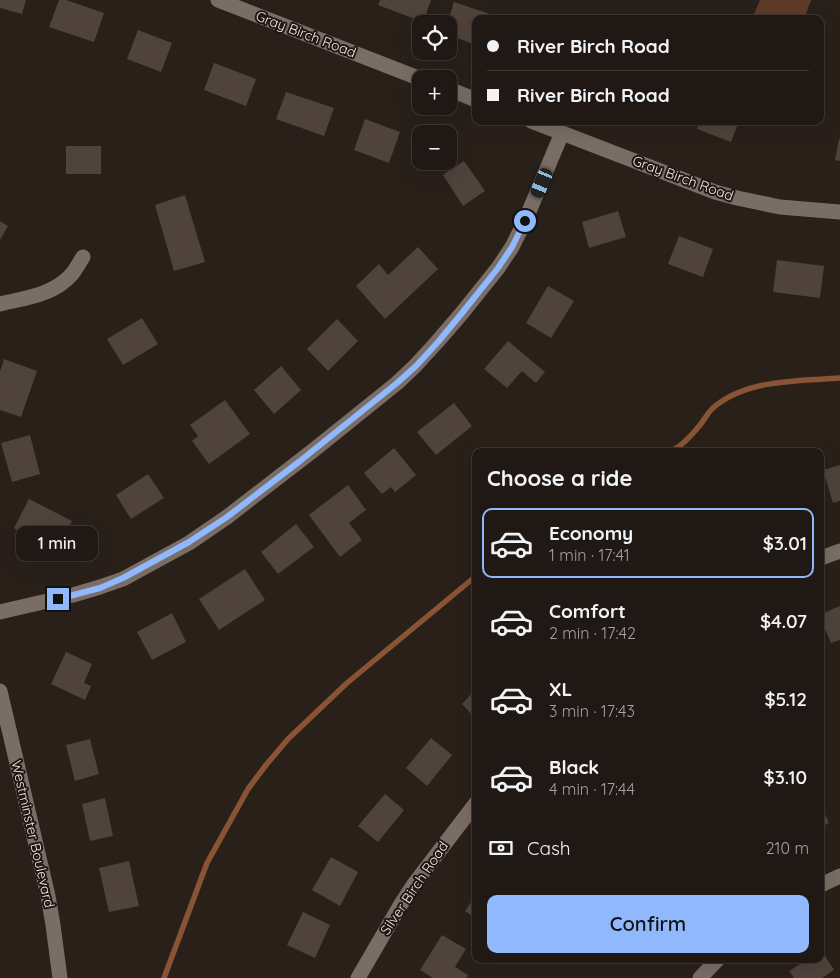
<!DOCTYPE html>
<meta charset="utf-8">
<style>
body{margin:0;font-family:Quicksand,sans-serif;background:#28211d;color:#f1f3f6;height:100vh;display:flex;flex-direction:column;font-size:19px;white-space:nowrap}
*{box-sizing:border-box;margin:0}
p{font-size:16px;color:#a2a0a0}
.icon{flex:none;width:28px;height:28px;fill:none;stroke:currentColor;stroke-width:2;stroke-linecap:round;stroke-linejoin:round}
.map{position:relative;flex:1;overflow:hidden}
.sheet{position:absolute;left:472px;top:448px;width:352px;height:515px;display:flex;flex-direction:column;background:#201814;border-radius:10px;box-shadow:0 5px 20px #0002,0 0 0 1px #3d3734}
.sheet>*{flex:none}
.guide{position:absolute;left:472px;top:15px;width:352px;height:110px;border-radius:10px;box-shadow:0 5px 20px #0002,0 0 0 1px #3d3734;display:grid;align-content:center;height:110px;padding:0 15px;background:#201814}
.buttons{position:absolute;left:412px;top:15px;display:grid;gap:10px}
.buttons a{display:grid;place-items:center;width:45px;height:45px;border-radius:10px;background:#201814;box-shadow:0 5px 20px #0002,0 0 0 1px #3d3734;font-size:25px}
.end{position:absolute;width:22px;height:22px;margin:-11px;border:6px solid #90b8fd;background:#111;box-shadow:0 0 0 2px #111}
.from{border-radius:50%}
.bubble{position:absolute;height:35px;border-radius:10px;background:#201814;box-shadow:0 5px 20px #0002,0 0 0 1px #3d3734;font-size:16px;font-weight:600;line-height:35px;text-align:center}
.car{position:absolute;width:15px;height:30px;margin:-15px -8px;border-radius:6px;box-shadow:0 0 4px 1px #0007;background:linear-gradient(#222 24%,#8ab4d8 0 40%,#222 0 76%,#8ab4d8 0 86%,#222 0)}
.guide b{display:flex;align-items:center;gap:18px;height:48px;font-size:19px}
.guide b+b{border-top:1px solid #3d3734}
.guide i{width:12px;height:12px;background:#f1f3f6}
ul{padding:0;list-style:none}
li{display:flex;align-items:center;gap:15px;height:70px;margin:0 10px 8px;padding:0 5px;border:2px solid transparent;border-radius:10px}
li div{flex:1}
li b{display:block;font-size:19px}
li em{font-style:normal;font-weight:600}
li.selected{border-color:#90b8fd}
li>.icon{width:45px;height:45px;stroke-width:1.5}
h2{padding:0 15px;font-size:22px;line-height:60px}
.pay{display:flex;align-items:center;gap:12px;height:55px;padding:0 15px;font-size:19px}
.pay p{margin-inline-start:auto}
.action{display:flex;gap:10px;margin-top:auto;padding:10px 15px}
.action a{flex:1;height:58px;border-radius:10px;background:#90b8fd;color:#111;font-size:20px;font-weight:600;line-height:58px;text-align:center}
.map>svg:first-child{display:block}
</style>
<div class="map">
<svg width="840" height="978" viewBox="0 0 840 978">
<rect width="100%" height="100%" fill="#2a201a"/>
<path fill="#5f3b27" d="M760,0h51l-7,19h-52z"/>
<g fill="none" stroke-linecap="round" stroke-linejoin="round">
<path stroke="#895434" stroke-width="5.5" d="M672,451c11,-6 20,-16 28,-26 5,-6 8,-13 14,-18 33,-28 85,-26 126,-29
M164,978l43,-115 41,-74 18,-24 22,-26 59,-56 129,-107"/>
</g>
<path fill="#4f433c" d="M0,0h26l-4,14 -22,-6z
M59,0h7l38,13 -10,29 -45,-15z
M380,0h51l-8,22 -45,-17z
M454,2l36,12 -1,5h-13v26l-27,-10v-11h-2z
M138,30l34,13 -11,29 -34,-13z
M214,63l42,16 -10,27 -42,-16z
M286,92l48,16 -10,28 -48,-17z
M365,119l35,13 -11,31 -35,-13z
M700,121h39l-8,21 -34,-13z
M839,139h1v22l-5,-1z
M66,146h35v28h-35z
M464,161l21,30 -22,15 -20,-31z
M185,195l20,67 -31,9 -19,-66z
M618,211l8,26 -37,11 -7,-26z
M0,221l8,5 -8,14z
M679,236l34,13 -10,28 -35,-13z
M418,247l20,22 -53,50 -29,-33 23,-22 9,11z
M777,260l47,6 -4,32 -47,-6z
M548,286l26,15 -23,37 -25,-15z
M142,318l16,26 -35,21 -16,-26z
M337,319l21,22 -30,30 -21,-22z
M508,341l37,31 -9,11 -14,-12 -15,17 -23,-19z
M4,359l33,12 -16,46 -21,-7v-38z
M281,366l20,24 -27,24 -20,-24z
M225,400l25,34 -41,30 -17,-23 6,-5 -8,-11z
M454,403l18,23 -36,29 -19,-23z
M30,435l10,39 -28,8 -11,-39z
M394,448l22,27 -21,17 -4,-5 -9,7 -18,-21z
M840,465v36l-7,2 -10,-33z
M148,474l16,24 -33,21 -15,-24z
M348,485l18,25 -17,13 13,17 -22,17 -31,-42z
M29,499l43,22 -15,29 -43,-22z
M296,524l18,23 -36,27 -17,-22z
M245,569l20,31 -46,30 -20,-31z
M840,606v34l-9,3 -10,-23v-6z
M172,613l14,29 -34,18 -15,-28z
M66,652l26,12 -8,19 7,3 -6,14 -34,-16z
M476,689v30l-14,-15z
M431,738l21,17 -25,31 -21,-18z
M90,739l9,35 -24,7 -9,-36z
M385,794l19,16 -26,32 -20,-16z
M105,798l8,38 -23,5 -8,-37z
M821,806l8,17 -8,4z
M331,857l27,15 -18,34 -28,-16z
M129,861l10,45 -30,6 -10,-44z
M476,895v24l-11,-8z
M303,912l27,13 -15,33 -28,-13z
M442,935l24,14 -11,18 13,8 -1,3h-34l-13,-8z
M821,950l13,20 -12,8h-28l-5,-7 19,-12h13z"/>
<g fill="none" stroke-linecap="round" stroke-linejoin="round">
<path stroke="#7a6d66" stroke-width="15" d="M218,0l203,79
M449,89l27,11
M531,121l184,71 22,6 43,9 60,5
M0,304c25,-6 54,-9 72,-30 4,-5 7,-11 11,-17
M821,558l19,-7
M0,612l73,-17 27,-8 23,-8 66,-36 38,-26 88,-68 82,-66 18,-17 22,-24 25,-29 36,-45 14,-21 13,-26 37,-88
M0,691l48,205 5,29 7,53
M821,885l19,-9
M358,978l43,-74 13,-20 62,-81
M700,978l18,-19"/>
</g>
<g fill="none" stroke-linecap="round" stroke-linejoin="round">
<path stroke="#90b8fd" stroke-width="6" d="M58,599l42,-11 23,-10 66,-36 38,-25 73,-56 97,-78 19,-17 22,-24 24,-29 36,-45 14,-21 13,-26"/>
</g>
<g text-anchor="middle" stroke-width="4" stroke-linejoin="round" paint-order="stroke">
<g font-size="14" fill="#f1e9e5" stroke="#201611">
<text transform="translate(306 34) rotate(21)" y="5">Gray Birch Road</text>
<text transform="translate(683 178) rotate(20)" y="5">Gray Birch Road</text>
<text transform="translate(33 834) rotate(77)" y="5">Westminster Boulevard</text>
<text transform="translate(414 888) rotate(-56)" y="5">Silver Birch Road</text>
</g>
</g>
</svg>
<div class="buttons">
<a><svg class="icon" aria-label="locate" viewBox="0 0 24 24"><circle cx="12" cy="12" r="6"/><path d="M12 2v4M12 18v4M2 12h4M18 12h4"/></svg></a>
<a>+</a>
<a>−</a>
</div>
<i class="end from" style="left:525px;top:221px"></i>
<i class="end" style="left:58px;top:599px"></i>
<div class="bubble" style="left:16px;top:526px;width:82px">1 min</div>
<i class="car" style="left:542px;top:183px;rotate:203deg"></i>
<div class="guide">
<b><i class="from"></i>River Birch Road</b>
<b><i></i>River Birch Road</b>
</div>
<section class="sheet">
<h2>Choose a ride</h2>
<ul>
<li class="selected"><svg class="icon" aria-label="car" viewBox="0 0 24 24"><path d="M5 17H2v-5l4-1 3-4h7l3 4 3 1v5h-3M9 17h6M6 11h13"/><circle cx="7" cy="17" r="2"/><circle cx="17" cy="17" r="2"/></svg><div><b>Economy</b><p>1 min · 17:41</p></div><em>$3.01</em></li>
<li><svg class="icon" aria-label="car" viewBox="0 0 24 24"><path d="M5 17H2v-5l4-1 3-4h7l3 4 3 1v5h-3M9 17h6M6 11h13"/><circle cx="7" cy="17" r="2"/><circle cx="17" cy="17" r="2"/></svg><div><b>Comfort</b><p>2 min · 17:42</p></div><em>$4.07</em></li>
<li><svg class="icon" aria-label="car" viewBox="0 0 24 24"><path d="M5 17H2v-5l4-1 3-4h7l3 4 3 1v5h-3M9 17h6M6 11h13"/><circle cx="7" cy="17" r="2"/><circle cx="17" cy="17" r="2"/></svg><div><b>XL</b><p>3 min · 17:43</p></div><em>$5.12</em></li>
<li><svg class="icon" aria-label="car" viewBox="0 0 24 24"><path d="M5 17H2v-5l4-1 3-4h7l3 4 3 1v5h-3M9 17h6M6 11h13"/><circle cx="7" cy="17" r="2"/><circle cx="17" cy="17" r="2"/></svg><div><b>Black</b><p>4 min · 17:44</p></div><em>$3.10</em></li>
</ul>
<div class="pay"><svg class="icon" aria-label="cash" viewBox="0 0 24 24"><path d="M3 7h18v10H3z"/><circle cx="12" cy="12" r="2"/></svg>Cash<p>210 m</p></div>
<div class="action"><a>Confirm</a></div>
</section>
</div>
